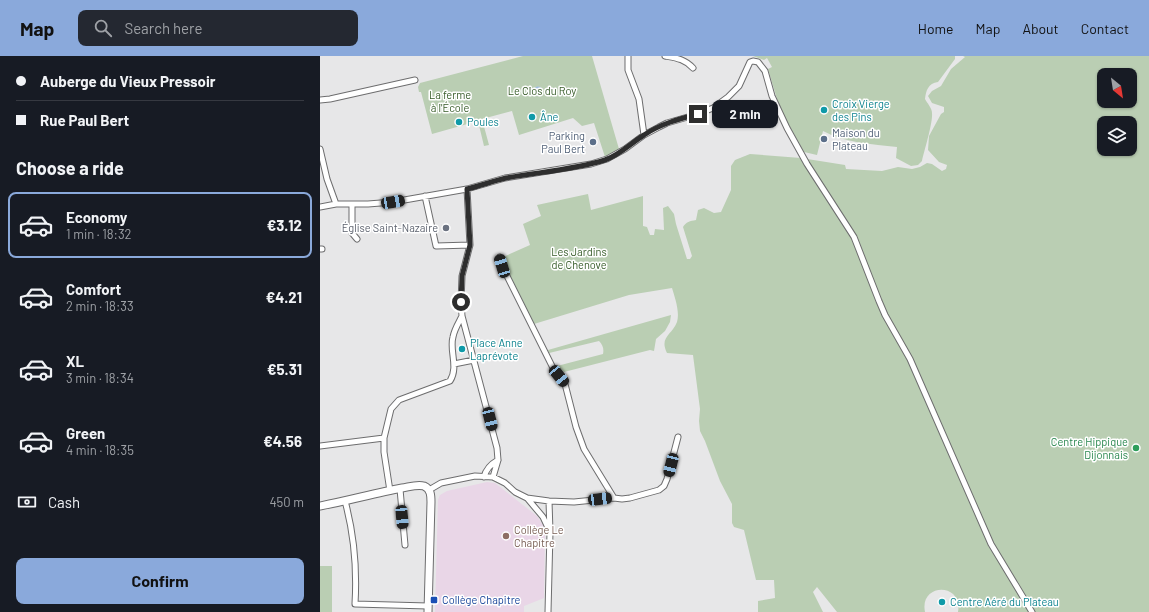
<!DOCTYPE html>
<meta charset="utf-8">
<style>
body{margin:0;font-family:Barlow,sans-serif;background:#242831;color:#f1f3f6;height:100vh;display:flex;flex-direction:column;font-size:15px;white-space:nowrap}
*{box-sizing:border-box;margin:0}
p{font-size:13px;color:#9ea1a6}
.icon{flex:none;width:22px;height:22px;fill:none;stroke:currentColor;stroke-width:2;stroke-linecap:round;stroke-linejoin:round}
.map{position:relative;flex:1;overflow:hidden}
.drawer{display:flex;flex-direction:column;background:#171b24;width:320px}
.drawer>*{flex:none}
.banner{display:grid;align-content:center;height:88px;padding:0 16px;background:#171b24}
.needle{width:26px;rotate:150deg}
.buttons{position:absolute;left:777px;top:12px;display:grid;gap:8px}
.buttons a{display:grid;place-items:center;width:40px;height:40px;border-radius:8px;background:#171b24;box-shadow:0 1px 3px #0004;font-size:20px}
.end{position:absolute;width:18px;height:18px;margin:-9px;border:5px solid #2e2e2e;background:#fff;box-shadow:0 0 0 2px #fff}
.from{border-radius:50%}
.bubble{position:absolute;height:28px;border-radius:8px;background:#171b24;box-shadow:0 1px 3px #0004;font-size:13px;font-weight:700;line-height:28px;text-align:center}
.car{position:absolute;width:12px;height:24px;margin:-12px -6px;border-radius:5px;box-shadow:0 0 3px 1px #0007;background:linear-gradient(#222 24%,#8ab4d8 0 40%,#222 0 76%,#8ab4d8 0 86%,#222 0)}
.banner b{display:flex;align-items:center;gap:14px;height:38px;font-size:15px}
.banner b+b{border-top:1px solid #363941}
.banner i{width:10px;height:10px;background:#f1f3f6}
ul{padding:0;list-style:none}
li{display:flex;align-items:center;gap:12px;height:66px;margin:0 8px 6px;padding:0 8px;border:2px solid transparent;border-radius:8px}
li div{flex:1}
li b{display:block;font-size:15px}
li em{font-style:normal;font-weight:700}
li.active{border-color:#8aa9db}
li>.icon{width:36px;height:36px;stroke-width:1.5}
h2{padding:0 16px;font-size:18px;line-height:48px}
.pay{display:flex;align-items:center;gap:10px;height:44px;padding:0 16px;font-size:15px}
.pay p{margin-inline-start:auto}
.primary-button{display:flex;gap:8px;margin-top:auto;padding:8px 16px}
.primary-button a{flex:1;height:46px;border-radius:8px;background:#8aa9db;color:#111;font-size:16px;font-weight:700;line-height:46px;text-align:center}
header{display:flex;align-items:center;gap:24px;box-sizing:border-box;height:56px;padding:0 20px;background:#8aa9db;color:#111}
header strong{font-size:19px}
nav{display:flex;gap:22px;margin-inline-start:auto;font-size:14px}
.search{width:280px;height:36px;background:#242831;display:flex;align-items:center;gap:10px;box-sizing:border-box;padding:0 14px;border-radius:8px;color:#9ea1a6;font-size:15px}
main{display:flex;flex:1;min-height:0}
.map>svg:first-child{display:block}
</style>
<header>
<strong>Map</strong>
<div class="search"><svg class="icon" aria-label="search" viewBox="0 0 24 24"><circle cx="10" cy="10" r="6"/><path d="M15 15l6 6"/></svg>Search here</div>
<nav><a>Home</a><a>Map</a><a>About</a><a>Contact</a></nav>
</header>
<main>
<section class="drawer">
<div class="banner">
<b><i class="from"></i>Auberge du Vieux Pressoir</b>
<b><i></i>Rue Paul Bert</b>
</div>
<h2>Choose a ride</h2>
<ul>
<li class="active"><svg class="icon" aria-label="car" viewBox="0 0 24 24"><path d="M5 17H2v-5l4-1 3-4h7l3 4 3 1v5h-3M9 17h6M6 11h13"/><circle cx="7" cy="17" r="2"/><circle cx="17" cy="17" r="2"/></svg><div><b>Economy</b><p>1 min · 18:32</p></div><em>€3.12</em></li>
<li><svg class="icon" aria-label="car" viewBox="0 0 24 24"><path d="M5 17H2v-5l4-1 3-4h7l3 4 3 1v5h-3M9 17h6M6 11h13"/><circle cx="7" cy="17" r="2"/><circle cx="17" cy="17" r="2"/></svg><div><b>Comfort</b><p>2 min · 18:33</p></div><em>€4.21</em></li>
<li><svg class="icon" aria-label="car" viewBox="0 0 24 24"><path d="M5 17H2v-5l4-1 3-4h7l3 4 3 1v5h-3M9 17h6M6 11h13"/><circle cx="7" cy="17" r="2"/><circle cx="17" cy="17" r="2"/></svg><div><b>XL</b><p>3 min · 18:34</p></div><em>€5.31</em></li>
<li><svg class="icon" aria-label="car" viewBox="0 0 24 24"><path d="M5 17H2v-5l4-1 3-4h7l3 4 3 1v5h-3M9 17h6M6 11h13"/><circle cx="7" cy="17" r="2"/><circle cx="17" cy="17" r="2"/></svg><div><b>Green</b><p>4 min · 18:35</p></div><em>€4.56</em></li>
</ul>
<div class="pay"><svg class="icon" aria-label="cash" viewBox="0 0 24 24"><path d="M3 7h18v10H3z"/><circle cx="12" cy="12" r="2"/></svg>Cash<p>450 m</p></div>
<div class="primary-button"><a>Confirm</a></div>
</section>
<div class="map">
<svg width="829" height="556" viewBox="0 0 829 556">
<rect width="100%" height="100%" fill="#e7e7e8"/>
<path fill="#e9d6e7" d="M167,426l8,1 42,33 7,11 1,5 -1,66 -20,8v6h-89l3,-112 2,-5 7,-4z"/>
<path fill="#baceb3" fill-rule="evenodd" d="M203,0h69l27,93 -14,8 -11,-34 -12,3 -9,-8 -54,17 -7,-24 -30,8 7,26 -5,1 -6,-25 -46,13 -11,-42h-2l-1,-5 2,-4z
M433,0h202v3l-17,23c-10,1 -12,9 -13,17 2,4 7,9 7,14 1,10 -8,38 -10,48l-4,4 -7,1 -15,-8 1,-11c-25,-3 -52,-4 -74,-16l-6,24 -13,-3 -24,-43 -12,-40 4,-2 -5,-9 -3,2z
M643,0h186v556h-191c5,-30 -39,-29 -33,0h-88l-20,-25 -4,5 10,20h-65v-11l17,-3 -1,-18h-18l-12,-50 -10,-3 -2,-4v-19l-12,-23 -15,-40 -5,-10 -1,-10 1,-12 -7,-54 -26,-2c-8,-16 5,-18 10,-31 3,-10 -2,-24 -5,-34l-43,7 -95,29 -33,-66 29,-13 -7,-21 18,-8 -4,-11 51,-11 3,16 52,-14v30l4,1 3,8h4l1,-6 9,1 -1,-22 5,-2 6,8 2,10 11,35h3l2,-3 -9,-29c3,-5 7,-6 13,-7l2,-10 6,-2 10,5 7,-1 10,-22v-24l4,-6 15,-6 51,4 44,7 1,4 36,2 16,-4 14,2 8,-2 7,-4 5,1 10,7 4,-2 1,-4 -8,-3 -11,-12 1,-14 12,-22 3,-2v-5l-12,-4 -4,-7 4,-5 9,-5 10,-17 14,-12zM784,19h26v26h-26zM784,67h26v26h-26z
M351,259l-1,7 -5,9 -9,8 -2,12 -4,-1 -86,22 -7,-6 46,-12c1,-5 0,-9 -4,-13l-50,12 -1,-3z
M0,510h12v46h-12z"/>
<path fill="#a2bfe3" d="M213.5 35a4.5 4.5 0 1 1 9 0a4.5 4.5 0 1 1-9 0Z"/>
<g fill="none" stroke-linecap="round" stroke-linejoin="round">
<g stroke="#6d6d6e" stroke-width="7">
<path id="street" d="M308,0v14l11,29 5,36
M345,0c11,2 20,3 28,12
M0,44l10,-1 85,-19
M0,93l7,30 9,25
M147,133l3,56 -8,31 -1,26 1,14 35,132 1,12 -5,17
M105,140l11,50 34,-1
M32,148v29l5,6
M0,151l16,-3h32l25,-2 74,-13 38,-11 86,-14 16,-5 18,-10 19,-14 15,-8 8,-4 31,-9 15,-6 15,-11 11,-11 11,-24 3,-1 5,1 7,9 7,25 15,32 20,36 47,73 25,64 6,14 25,44 81,185 41,68
M0,193h2
M180,201l2,9 51,102 12,16 11,43 8,22 30,49
M134,308l20,-4
M0,390l64,-8
M164,421c2,-8 7,-13 14,-17
M80,433l5,56
M109,434l12,-7 34,-7 18,1 12,6 10,9 12,6 16,19 7,15
M70,435l-6,-39v-14l7,-29 8,-9 51,-19c9,-14 -1,-31 3,-44 1,-7 6,-15 9,-21
M207,442l22,3 25,1 40,-4 8,1 8,-1 29,-8 5,-4 3,-7 11,-42
M25,445c9,33 12,69 10,103l73,2
M228,556l2,-80 -1,-31"/>
</g>
<g stroke="#6d6d6e" stroke-width="9">
<path id="secondary" d="M0,450c27,-5 55,-13 82,-18 7,-1 15,-4 22,-2 7,3 7,10 7,16l-3,110"/>
</g>
<use href="#street" stroke="#fff" stroke-width="5"/>
<use href="#secondary" stroke="#fff" stroke-width="7"/>
</g>
<g fill="none" stroke-linecap="round" stroke-linejoin="round">
<path stroke="#2e2e2e" stroke-width="5" d="M141,246l1,-26 8,-31 -3,-56c13,-3 26,-8 39,-11 33,-6 67,-8 99,-18 15,-5 26,-17 39,-25 16,-11 35,-16 54,-21"/>
</g>
<g fill="#0f9aa8" stroke="#fff" stroke-width="1.5">
<circle cx="504" cy="54" r="4"/>
<circle cx="212" cy="61" r="4"/>
<circle cx="139" cy="66" r="4"/>
<circle cx="142" cy="293" r="4"/>
<circle cx="622" cy="546" r="4"/>
</g>
<g fill="#5c6f8a" stroke="#fff" stroke-width="1.5">
<circle cx="504" cy="83" r="4"/>
<circle cx="273" cy="86" r="4"/>
</g>
<circle fill="#6b7280" stroke="#fff" stroke-width="1.5" cx="126" cy="172" r="4"/>
<circle fill="#2e9e5b" stroke="#fff" stroke-width="1.5" cx="816" cy="392" r="4"/>
<circle fill="#8d6e63" stroke="#fff" stroke-width="1.5" cx="186" cy="480" r="4"/>
<rect fill="#1a4fb4" stroke="#fff" stroke-width="1.5" x="110" y="540" width="8" height="8" rx="2"/>
<g text-anchor="middle" stroke-width="3" stroke-linejoin="round" paint-order="stroke">
<g font-size="11" fill="#355a27" stroke="#fff">
<text x="222" y="39">Le Clos du Roy</text>
<text x="130" y="43">La ferme<tspan x="130" dy="13">à l'École</tspan></text>
<text x="259" y="200">Les Jardins<tspan x="259" dy="13">de Chenove</tspan></text>
</g>
<g font-size="11" fill="#0d838f" stroke="#fff" text-anchor="start">
<text x="512" y="52">Croix Vierge<tspan x="512" dy="13">des Pins</tspan></text>
<text x="220" y="65">Âne</text>
<text x="147" y="70">Poules</text>
<text x="150" y="291">Place Anne<tspan x="150" dy="13">Laprévote</tspan></text>
<text x="630" y="550">Centre Aéré du Plateau</text>
</g>
<g font-size="11" fill="#4e5e75" stroke="#fff" text-anchor="start">
<text x="512" y="81">Maison du<tspan x="512" dy="13">Plateau</tspan></text>
<text x="265" y="84" text-anchor="end">Parking<tspan x="265" dy="13">Paul Bert</tspan></text>
</g>
<g font-size="11" fill="#5b616d" stroke="#fff" text-anchor="end">
<text x="118" y="176">Église Saint-Nazaire</text>
</g>
<g font-size="11" fill="#27864d" stroke="#fff" text-anchor="end">
<text x="808" y="390">Centre Hippique<tspan x="808" dy="13">Dijonnais</tspan></text>
</g>
<g font-size="11" fill="#785e54" stroke="#fff" text-anchor="start">
<text x="194" y="478">Collège Le<tspan x="194" dy="13">Chapitre</tspan></text>
</g>
<g font-size="11" fill="#164399" stroke="#fff" text-anchor="start">
<text x="122" y="548">Collège Chapitre</text>
</g>
</g>
</svg>
<div class="buttons">
<a><svg class="needle" viewBox="-14 -14 28 28"><path d="M0-13l5 13h-10z" fill="#e53935"/><path d="M0 13l5-13h-10z" fill="#9ea1a6"/></svg></a>
<a><svg class="icon" aria-label="layers" viewBox="0 0 24 24"><path d="M12 4l9 5-9 5-9-5zM3 14l9 5 9-5"/></svg></a>
</div>
<i class="end from" style="left:141px;top:246px"></i>
<i class="end" style="left:378px;top:58px"></i>
<div class="bubble" style="left:392px;top:44px;width:66px">2 min</div>
<i class="car" style="left:73px;top:146px;rotate:80deg"></i>
<i class="car" style="left:182px;top:210px;rotate:343deg"></i>
<i class="car" style="left:239px;top:320px;rotate:141deg"></i>
<i class="car" style="left:170px;top:363px;rotate:166deg"></i>
<i class="car" style="left:351px;top:409px;rotate:194deg"></i>
<i class="car" style="left:280px;top:443px;rotate:83deg"></i>
<i class="car" style="left:82px;top:461px;rotate:175deg"></i>
</div>
</main>
